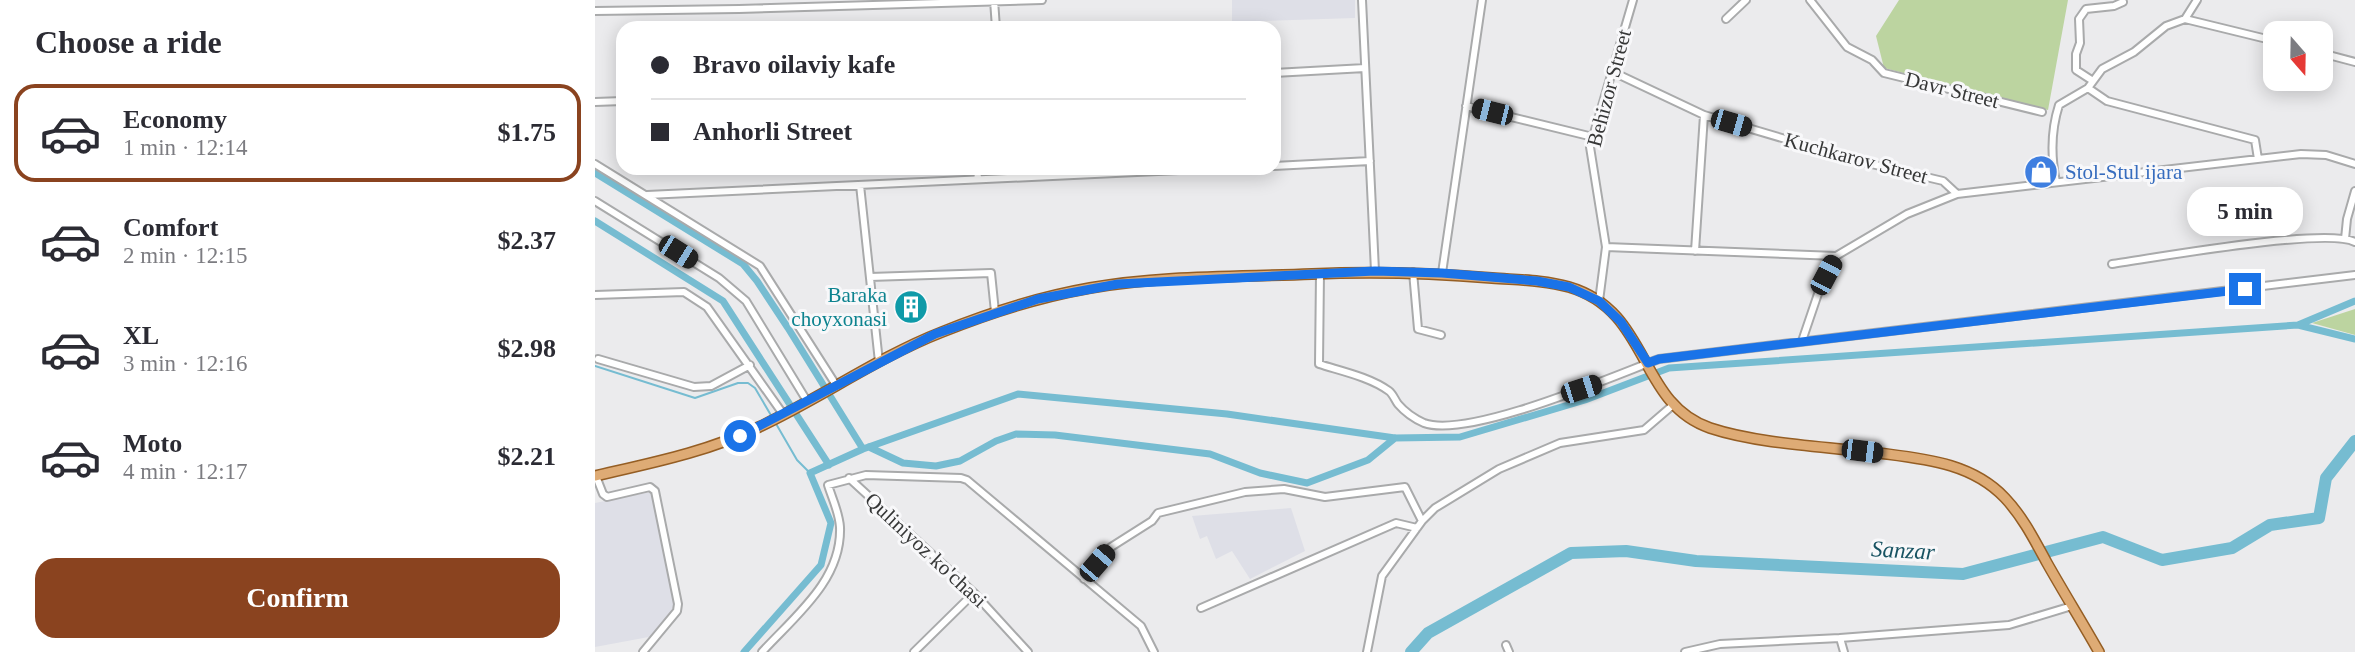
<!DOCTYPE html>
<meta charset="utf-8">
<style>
body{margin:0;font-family:Georgia,serif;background:#f2f2f3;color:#2b2b33;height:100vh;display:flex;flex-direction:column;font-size:26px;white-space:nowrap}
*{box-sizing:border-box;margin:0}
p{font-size:23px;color:#7c7c81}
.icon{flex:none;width:38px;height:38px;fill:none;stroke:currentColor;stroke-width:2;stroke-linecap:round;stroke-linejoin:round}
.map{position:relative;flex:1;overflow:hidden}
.sheet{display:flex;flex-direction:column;background:#fff;width:595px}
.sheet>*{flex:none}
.banner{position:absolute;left:21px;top:21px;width:665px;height:154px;border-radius:21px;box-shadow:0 4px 18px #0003;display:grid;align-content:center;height:154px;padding:0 35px;background:#fff}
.needle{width:46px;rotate:160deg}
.tools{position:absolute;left:1668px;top:21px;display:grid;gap:14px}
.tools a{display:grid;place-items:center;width:70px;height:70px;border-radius:14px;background:#fff;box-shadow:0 4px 18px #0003;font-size:35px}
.end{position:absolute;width:32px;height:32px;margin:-16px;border:9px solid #1a73e8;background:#fff;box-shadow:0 0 0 4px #fff}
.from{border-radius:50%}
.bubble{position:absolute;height:49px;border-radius:21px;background:#fff;box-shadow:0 4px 18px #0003;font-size:23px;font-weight:800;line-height:49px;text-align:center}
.car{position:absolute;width:21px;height:42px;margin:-21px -10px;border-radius:9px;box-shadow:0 0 5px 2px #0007;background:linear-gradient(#222 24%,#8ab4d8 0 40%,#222 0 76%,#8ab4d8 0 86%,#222 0)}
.banner b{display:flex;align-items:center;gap:24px;height:66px;font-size:26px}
.banner b+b{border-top:2px solid #e1e1e2}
.banner i{width:18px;height:18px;background:#2b2b33}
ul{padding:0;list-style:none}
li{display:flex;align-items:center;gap:21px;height:98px;margin:0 14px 10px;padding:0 21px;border:4px solid transparent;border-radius:21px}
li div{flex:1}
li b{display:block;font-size:26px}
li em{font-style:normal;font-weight:800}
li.selected{border-color:#8a431f}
li>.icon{width:63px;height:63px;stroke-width:1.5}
h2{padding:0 35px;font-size:32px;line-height:84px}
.cta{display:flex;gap:14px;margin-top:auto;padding:14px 35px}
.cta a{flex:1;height:80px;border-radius:21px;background:#8a431f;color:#fff;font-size:28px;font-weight:800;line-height:80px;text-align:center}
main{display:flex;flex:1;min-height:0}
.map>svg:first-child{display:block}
</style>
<main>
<section class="sheet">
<h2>Choose a ride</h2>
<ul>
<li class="selected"><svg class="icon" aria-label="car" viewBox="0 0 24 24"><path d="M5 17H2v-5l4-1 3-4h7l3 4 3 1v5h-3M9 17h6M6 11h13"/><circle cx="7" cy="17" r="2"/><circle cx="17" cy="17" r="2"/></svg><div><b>Economy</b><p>1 min · 12:14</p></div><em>$1.75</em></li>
<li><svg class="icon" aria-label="car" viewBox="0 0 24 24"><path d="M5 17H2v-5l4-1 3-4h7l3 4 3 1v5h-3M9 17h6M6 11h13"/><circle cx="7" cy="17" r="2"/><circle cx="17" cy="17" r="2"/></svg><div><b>Comfort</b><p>2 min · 12:15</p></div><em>$2.37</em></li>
<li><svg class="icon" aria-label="car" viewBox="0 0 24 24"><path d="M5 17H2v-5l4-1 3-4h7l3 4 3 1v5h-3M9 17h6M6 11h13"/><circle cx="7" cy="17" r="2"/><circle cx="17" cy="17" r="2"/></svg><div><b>XL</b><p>3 min · 12:16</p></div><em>$2.98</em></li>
<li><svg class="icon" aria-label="car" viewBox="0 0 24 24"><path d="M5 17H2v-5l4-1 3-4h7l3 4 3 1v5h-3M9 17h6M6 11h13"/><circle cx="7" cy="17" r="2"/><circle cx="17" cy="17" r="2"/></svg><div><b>Moto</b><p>4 min · 12:17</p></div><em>$2.21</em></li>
</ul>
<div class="cta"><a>Confirm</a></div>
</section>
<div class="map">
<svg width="1760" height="652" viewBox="0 0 1760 652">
<rect width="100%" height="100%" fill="#ebebed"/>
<path fill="#dedfe7" d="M637,0h123v18l-123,4z
M56,492l23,114 -20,30 -59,11v-144z
M696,508l14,43 -55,28 -18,-28 -16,8 -9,-23 -7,3 -8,-23z"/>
<path fill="#bcd4a0" d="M1304,0h169l-20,110 -164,-42 -8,-32z
M1760,309v26l-43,-12z"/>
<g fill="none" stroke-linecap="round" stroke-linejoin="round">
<path stroke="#76bcd1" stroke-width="2" d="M0,366l100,32 43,-15h10l7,5 17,29
M180,422l22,38 13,13"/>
<path stroke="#76bcd1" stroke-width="7" d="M0,173l148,91 14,17 31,47 75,121
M0,221l128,80 106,164
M1703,325l57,-24
M274,447l34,16 33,3 24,-5 36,-20 20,-7 39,1 155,19 50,19 47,10 61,-23 27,-22
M149,652l77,-87 10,-42 -21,-50 53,-24 155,-55 209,20 168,24 65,-1 125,-37 84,-32 629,-43 57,14"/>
<path stroke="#76bcd1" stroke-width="12" d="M816,652l17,-19 143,-80 55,-2 70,10 267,13 140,-37 59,23 70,-12 38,-23 49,-7 7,-40 29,-37"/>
<g stroke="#a9aaab" stroke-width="10">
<path id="minor" d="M399,0l2,28
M767,0l13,271
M1215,0l37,47 25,13 12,13 158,39
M0,11l144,-2 303,-9
M1131,19l20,-19
M1590,19l90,22
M1726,53l34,9
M1018,72l91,43 159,47 80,19 14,13 344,-40 25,1 29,9
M679,73l91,-5
M1498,81l-17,-11v-16l4,-11 -1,-24 7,-10 28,-3 9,-4
M1493,88l19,13 148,39 3,19
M0,102l28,-1
M871,106l127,31
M0,164l165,102 76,119
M679,166l96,-5
M382,168l1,11
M1461,182c-5,-25 -5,-52 3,-77l29,-17 14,-19 32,-17 32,-26 19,-7 12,-19
M265,185l19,177
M52,195l574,-27
M0,201l124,77 27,23 61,100
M1750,239l2,-20 8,-28
M1011,247l230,9
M1100,251l9,-136
M1517,264c42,-6 214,-37 243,-22
M818,272l5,57 23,6
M725,273l-1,91c22,7 51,13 70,27 4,3 6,9 9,13 6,7 17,15 26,19 44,16 187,-46 235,-64l696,-84
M847,273l40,-273
M275,277l121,-4 4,39
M0,295l89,-3 23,15 76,107
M1004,301l7,-54 -16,-100 43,-147
M1207,341l19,-56 15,-29 71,-42 50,-20
M3,359l96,28 17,-1 39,-21
M1,476l7,18 4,3 43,-10 5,4 23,113 -1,7 -34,41
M254,478l125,115 54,59
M489,579l27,-32 41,-26 6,-8 87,-21 39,-3 41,8 80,-10 17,34
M606,608l195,-85 21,5
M1245,638l169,-13 63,-19
M911,645l3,7
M167,652c33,-36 80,-72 78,-125 -1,-15 -8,-29 -12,-42l38,-10 95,3 6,2 174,146 13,26
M319,652l60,-59
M772,652l15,-76 40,-55 13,-13 64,-39 61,-26 84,-13 29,-25
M1090,652l35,-8 120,-6 4,14"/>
</g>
<g stroke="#955e24" stroke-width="12">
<path id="primary" d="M0,476c56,-13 112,-24 164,-49 62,-29 119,-70 183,-95 47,-19 97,-35 148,-44 72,-13 149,-11 222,-14 61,-3 120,-1 180,4 26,2 52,2 77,9 82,24 68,116 141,141 48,16 118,19 169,25 46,6 93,10 126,45 18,19 30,43 42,65 17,30 35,59 52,89"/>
</g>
<use href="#minor" stroke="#fff" stroke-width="6"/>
<use href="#primary" stroke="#deab75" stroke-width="9"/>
</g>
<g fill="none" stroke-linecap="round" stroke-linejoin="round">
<path stroke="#1a73e8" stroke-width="9" d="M145,436l195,-102 103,-35 80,-15 257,-13 67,2 95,8 32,6 30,14 22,21 27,41 11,-4 586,-70"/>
</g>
<defs>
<g id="shop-disc" transform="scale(1.75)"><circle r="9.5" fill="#3f7fe0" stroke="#f8f8fa"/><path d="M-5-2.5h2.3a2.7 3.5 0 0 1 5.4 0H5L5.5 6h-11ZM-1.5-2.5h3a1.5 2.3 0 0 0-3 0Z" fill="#fff"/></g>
<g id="building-disc" transform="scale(1.75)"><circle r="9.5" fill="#0f9aa8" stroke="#f8f8fa"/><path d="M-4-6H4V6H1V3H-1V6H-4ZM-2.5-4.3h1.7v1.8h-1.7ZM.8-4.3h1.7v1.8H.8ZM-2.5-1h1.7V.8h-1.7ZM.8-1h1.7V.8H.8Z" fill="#fff"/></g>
</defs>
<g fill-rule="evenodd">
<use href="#shop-disc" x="1446" y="172"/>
<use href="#building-disc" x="316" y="307"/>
</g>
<g text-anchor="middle" stroke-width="6" stroke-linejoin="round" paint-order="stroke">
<g font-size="21" fill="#363737" stroke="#f8f8fa">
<text transform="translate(1014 88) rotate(-75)" y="7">Behizor Street</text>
<text transform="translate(1357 90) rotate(14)" y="7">Davr Street</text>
<text transform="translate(1261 158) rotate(15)" y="7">Kuchkarov Street</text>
<text transform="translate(331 550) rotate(43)" y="7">Quliniyoz ko'chasi</text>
</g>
<g font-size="21" fill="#366cbe" stroke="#f8f8fa" text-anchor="start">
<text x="1470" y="179">Stol-Stul ijara</text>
</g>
<g font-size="21" fill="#0d838f" stroke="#f8f8fa" text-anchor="end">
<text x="292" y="302">Baraka<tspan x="292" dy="24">choyxonasi</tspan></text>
</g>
<g font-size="23" font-style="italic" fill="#185362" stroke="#f8f8fa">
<text transform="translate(1308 550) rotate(3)" y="8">Sanzar</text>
</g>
</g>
</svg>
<div class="tools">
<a><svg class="needle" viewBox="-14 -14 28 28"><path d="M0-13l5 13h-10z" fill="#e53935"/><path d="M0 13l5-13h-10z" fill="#7c7c81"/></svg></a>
</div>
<i class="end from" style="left:145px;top:436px"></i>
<i class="end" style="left:1650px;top:289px"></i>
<div class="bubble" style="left:1592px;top:187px;width:116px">5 min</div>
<i class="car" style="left:897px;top:112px;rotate:284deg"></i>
<i class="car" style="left:1136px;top:123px;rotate:106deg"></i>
<i class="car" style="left:83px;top:252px;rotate:122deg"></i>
<i class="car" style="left:1231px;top:275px;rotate:28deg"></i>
<i class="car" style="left:986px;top:389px;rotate:72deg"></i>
<i class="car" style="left:1267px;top:451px;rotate:97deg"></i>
<i class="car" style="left:502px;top:563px;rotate:41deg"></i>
<div class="banner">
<b><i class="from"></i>Bravo oilaviy kafe</b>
<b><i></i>Anhorli Street</b>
</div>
</div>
</main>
